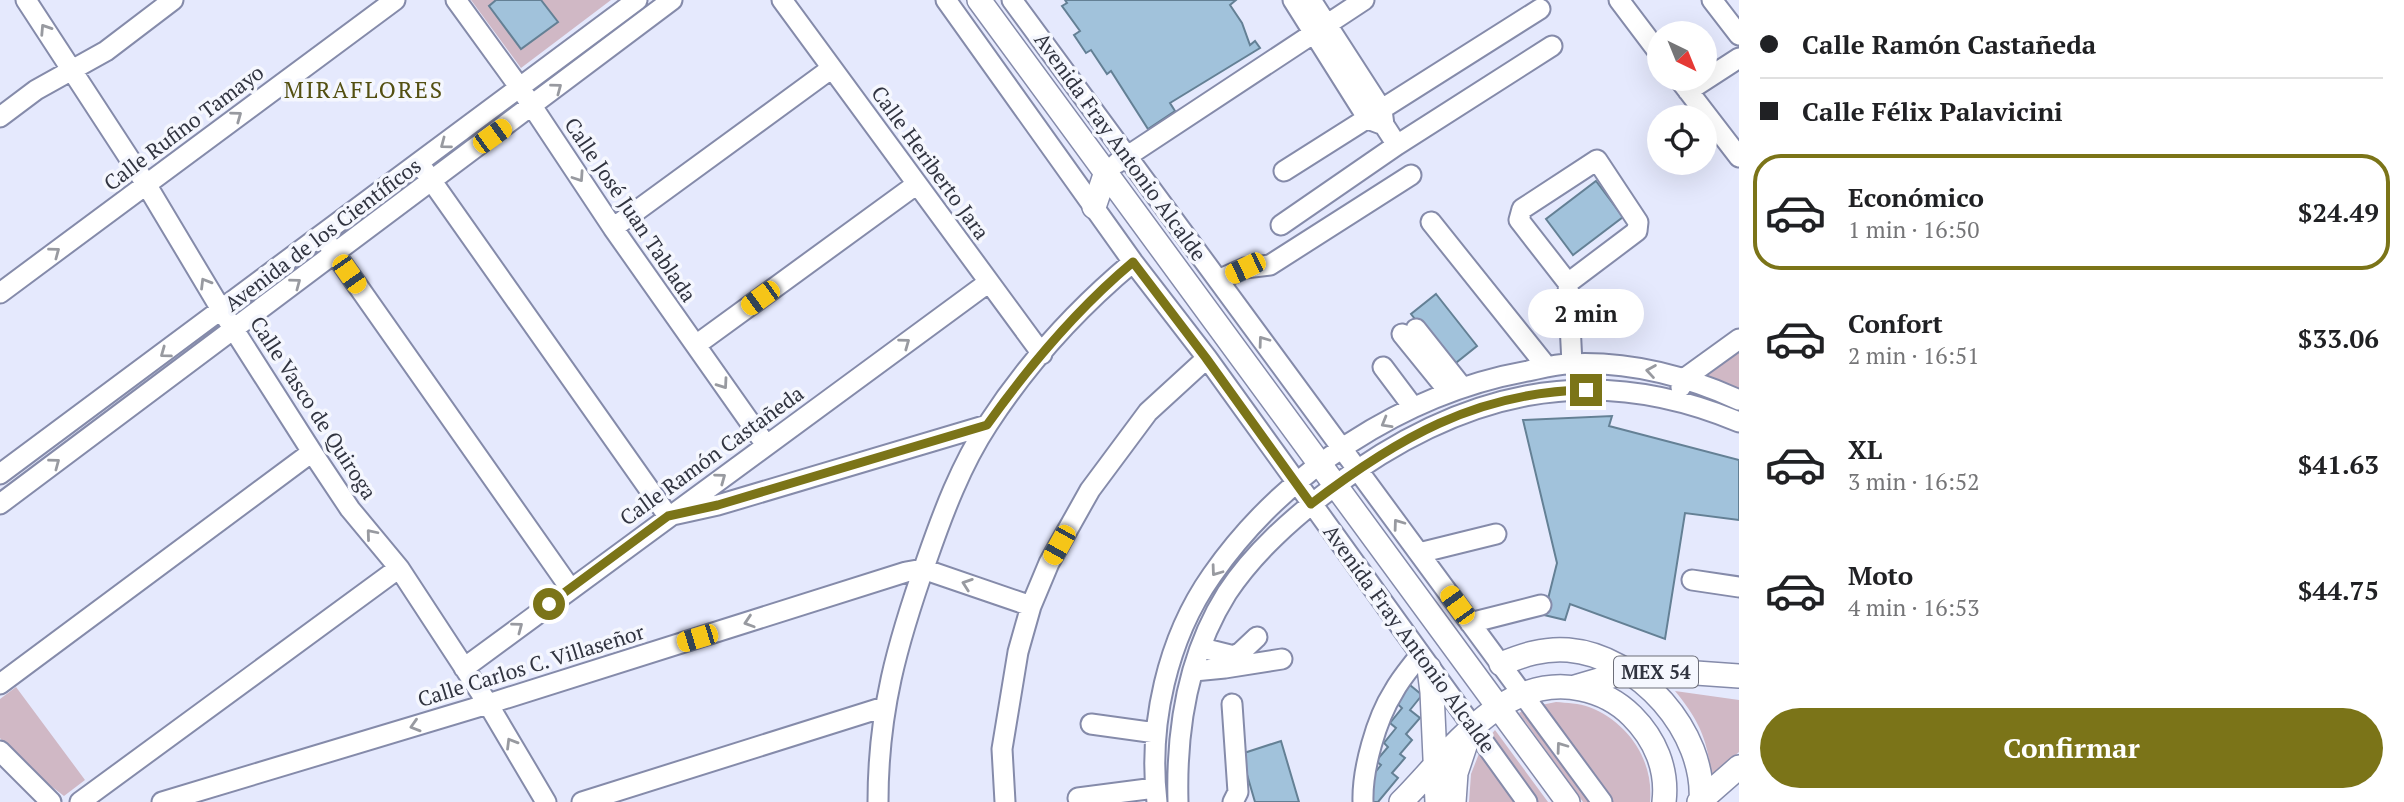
<!DOCTYPE html>
<html lang="es">
<meta charset="utf-8">
<style>
body{margin:0;font-family:"PT Serif",serif;background:#f2f2f2;color:#202124;height:100vh;display:flex;flex-direction:column;font-size:26px;white-space:nowrap}
*{box-sizing:border-box;margin:0}
p{font-size:23px;color:#757577}
.icon{flex:none;width:38px;height:38px;fill:none;stroke:currentColor;stroke-width:2;stroke-linecap:round;stroke-linejoin:round}
.map{position:relative;flex:1;overflow:hidden}
.drawer{display:flex;flex-direction:column;background:#fff;width:665px}
.drawer>*{flex:none}
.top-card{display:grid;align-content:center;height:154px;padding:0 21px;background:#fff}
.needle{width:46px;rotate:137deg}
.controls{position:absolute;left:1647px;top:21px;display:grid;gap:14px}
.controls a{display:grid;place-items:center;width:70px;height:70px;border-radius:50%;background:#fff;box-shadow:0 7px 28px #0002;font-size:35px}
.end{position:absolute;width:32px;height:32px;margin:-16px;border:9px solid #7b7418;background:#fff;box-shadow:0 0 0 4px #fff}
.from{border-radius:50%}
.bubble{position:absolute;height:49px;border-radius:24px;background:#fff;box-shadow:0 7px 28px #0002;font-size:23px;font-weight:700;line-height:49px;text-align:center}
.car{position:absolute;width:21px;height:42px;margin:-21px -10px;border-radius:9px;box-shadow:0 0 5px 2px #0007;background:linear-gradient(#f5c518 24%,#345 0 40%,#f5c518 0 76%,#345 0 86%,#f5c518 0)}
.top-card b{display:flex;align-items:center;gap:24px;height:66px;font-size:26px}
.top-card b+b{border-top:2px solid #e0e0e0}
.top-card i{width:18px;height:18px;background:#202124}
ul{padding:0;list-style:none}
li{display:flex;align-items:center;gap:21px;height:116px;margin:0 14px 10px;padding:0 7px;border:4px solid transparent;border-radius:28px}
li div{flex:1}
li b{display:block;font-size:26px}
li em{font-style:normal;font-weight:700}
li.current{border-color:#7b7418}
li>.icon{width:63px;height:63px;stroke-width:1.5}
.button{display:flex;gap:14px;margin-top:auto;padding:14px 21px}
.button a{flex:1;height:80px;border-radius:42px;background:#7b7418;color:#fff;font-size:28px;font-weight:700;line-height:80px;text-align:center}
main{display:flex;flex:1;min-height:0}
.map>svg:first-child{display:block}
</style>
<main>
<div class="map">
<svg width="1739" height="802" viewBox="0 0 1739 802">
<rect width="100%" height="100%" fill="#e5e9fd"/>
<path fill="#d0b8c5" d="M471,0h140l-90,68z
M1739,344v52l-39,-20z
M16,687l69,93 -21,16 -48,-37 -16,-21v-39z
M1675,691l64,9v52l-28,24c-3,-37 -13,-57 -36,-85z
M1556,702c11,1 23,1 33,5 39,15 65,53 61,95h-38l-71,-97z
M1527,708l68,94h-12l-64,-89z
M1495,730l53,72h-10l-48,-66z
M1480,751l37,51h-48l2,-28z"/>
<path fill="#a1c2db" stroke="#648095" stroke-width="2" d="M496,0h45l17,22 -37,27 -32,-43z
M1065,0h171l-6,5 12,18 8,22 5,-4 5,7 -90,55 5,8 -27,18 -37,-58 -4,3 -16,-24 -5,3 -12,-18 6,-4 -18,-25 5,-3z
M1596,181l27,36 -50,38 -27,-36z
M1436,294l41,52 -25,20 -41,-52z
M1612,416l-3,10 130,34v60l-54,-7 -20,126 -95,-35 -5,16 -21,-5 13,-52 -34,-143z
M1405,681l17,14 -12,15 10,8 -14,16 6,6 -12,14 5,4 -13,15 6,5 -20,24h-10l-10,-8 23,-29 -5,-4 12,-14 -4,-4 12,-15 -6,-5 12,-15 -11,-10z
M1281,741l18,61h-44l-14,-48z"/>
<g fill="none" stroke-linecap="round" stroke-linejoin="round">
<g stroke="#858baa" stroke-width="23">
<path id="minor" d="M26,0l120,184 76,127 90,141 38,57 49,59 89,136 58,98
M456,0l64,88 93,140 153,217
M782,0l260,354
M946,0l187,262 74,96 320,444
M1012,0l590,802
M1293,0l75,119 16,6 -2,-15 -71,-110
M1619,0l40,53
M1712,0l27,35
M1679,79l60,78
M1688,91l51,-33
M0,117l36,-27 70,-39 67,-51
M1384,125l13,20 155,-99
M1117,163l247,-163
M424,170l244,346 50,-11 269,-80
M1284,171l256,-162
M1431,222l116,145
M1281,225l116,-80
M613,228l219,-160
M329,245l241,343
M1218,280l27,-12 25,-3 141,-90
M1568,283l69,-52 1,-9 -41,-62 -75,49 -3,11 49,63 4,81
M0,293l395,-293
M1416,329l46,58
M1402,334l47,58
M696,345l221,-161
M1383,367l30,40
M1681,387l4,-9 54,-39
M0,474l637,-474
M0,504l672,-504
M1419,553l77,-19
M1692,580l47,7
M1470,623l71,-18
M1202,648l32,8 7,-4 16,-15
M464,668l525,-386
M1194,671l31,-3 57,-9
M0,684l312,-232
M1232,704l6,88 -5,10
M1091,724l65,9
M0,751l51,51
M1078,798l77,-10
M80,802l319,-234
M162,802l326,-98 418,-132 17,-3 108,37
M582,802l302,-95
M878,802c0,-91 19,-158 49,-243 16,-46 34,-94 61,-135 39,-60 90,-116 145,-162
M1005,802l-3,-53 16,-97 13,-46 18,-43 41,-73 58,-78 59,-54
M1157,802c-9,-77 10,-163 55,-227 72,-103 192,-182 316,-204 14,-3 28,-7 42,-7 59,-3 116,12 169,36
M1178,802c-2,-72 10,-147 49,-209 27,-41 66,-75 105,-105 126,-95 257,-129 407,-66
M1363,802c-1,-32 13,-83 31,-111 7,-13 17,-24 26,-36"/>
</g>
<g stroke="#858baa" stroke-width="26">
<path id="major" d="M979,0l589,802
M1094,207l12,-35
M1501,664c22,-9 43,-16 67,-14 71,6 138,82 133,152
M1429,668l3,24 5,110
M1575,687l51,-15h56l57,4
M1401,802c48,-48 102,-130 180,-113 20,4 37,13 51,27 23,23 36,53 32,86
M1454,802l2,-29 11,-33
M1699,802l40,-35"/>
</g>
<use href="#minor" stroke="#fff" stroke-width="19"/>
<use href="#major" stroke="#fff" stroke-width="23"/>
</g>
<defs><path id="oneway-chevron" d="M-2-3.5L2.5 0L-2 3.5" fill="none" stroke-width="1.6" stroke-linecap="round" stroke-linejoin="round" transform="scale(1.75)"/></defs>
<g stroke="#989aa0">
<use href="#oneway-chevron" transform="translate(45 29) rotate(-123)"/>
<use href="#oneway-chevron" transform="translate(557 88) rotate(-37)"/>
<use href="#oneway-chevron" transform="translate(237 116) rotate(-36)"/>
<use href="#oneway-chevron" transform="translate(445 144) rotate(143)"/>
<use href="#oneway-chevron" transform="translate(579 177) rotate(56)"/>
<use href="#oneway-chevron" transform="translate(55 252) rotate(-37)"/>
<use href="#oneway-chevron" transform="translate(205 283) rotate(-121)"/>
<use href="#oneway-chevron" transform="translate(296 283) rotate(-37)"/>
<use href="#oneway-chevron" transform="translate(1263 341) rotate(-126)"/>
<use href="#oneway-chevron" transform="translate(905 343) rotate(-36)"/>
<use href="#oneway-chevron" transform="translate(165 353) rotate(144)"/>
<use href="#oneway-chevron" transform="translate(1651 371) rotate(-171)"/>
<use href="#oneway-chevron" transform="translate(723 384) rotate(55)"/>
<use href="#oneway-chevron" transform="translate(1386 423) rotate(150)"/>
<use href="#oneway-chevron" transform="translate(55 463) rotate(-37)"/>
<use href="#oneway-chevron" transform="translate(721 478) rotate(-36)"/>
<use href="#oneway-chevron" transform="translate(1398 524) rotate(-126)"/>
<use href="#oneway-chevron" transform="translate(371 534) rotate(-130)"/>
<use href="#oneway-chevron" transform="translate(1216 571) rotate(126)"/>
<use href="#oneway-chevron" transform="translate(967 584) rotate(-161)"/>
<use href="#oneway-chevron" transform="translate(749 622) rotate(162)"/>
<use href="#oneway-chevron" transform="translate(518 627) rotate(-37)"/>
<use href="#oneway-chevron" transform="translate(415 726) rotate(163)"/>
<use href="#oneway-chevron" transform="translate(511 743) rotate(-121)"/>
<use href="#oneway-chevron" transform="translate(1561 747) rotate(-126)"/>
</g>
<g fill="none" stroke-linecap="round" stroke-linejoin="round">
<path stroke="#7b7418" stroke-width="9" d="M549,604l119,-88 50,-11 269,-80c42,-59 90,-116 146,-163l73,96 105,146c85,-65 165,-112 275,-114"/>
</g>
<g text-anchor="middle" stroke-width="7" stroke-linejoin="round" paint-order="stroke">
<rect fill="#f5f7fe" stroke="#6c6e79" stroke-width="2" x="1614" y="656.5" width="84" height="31" rx="5"/>
<g font-size="19" font-weight="bold" fill="#313440">
<text x="1656" y="679">MEX 54</text>
</g>
<g font-size="21" fill="#313440" stroke="#f5f7fe">
<text transform="translate(184 128) rotate(-37)" y="7">Calle Rufino Tamayo</text>
<text transform="translate(1120 147) rotate(54)" y="7">Avenida Fray Antonio Alcalde</text>
<text transform="translate(930 163) rotate(54)" y="7">Calle Heriberto Jara</text>
<text transform="translate(630 210) rotate(56)" y="7">Calle José Juan Tablada</text>
<text transform="translate(323 235) rotate(-37)" y="7">Avenida de los Científicos</text>
<text transform="translate(313 408) rotate(57)" y="7">Calle Vasco de Quiroga</text>
<text transform="translate(712 456) rotate(-36)" y="7">Calle Ramón Castañeda</text>
<text transform="translate(1409 639) rotate(54)" y="7">Avenida Fray Antonio Alcalde</text>
<text transform="translate(531 666) rotate(-17)" y="7">Calle Carlos C. Villaseñor</text>
</g>
<g font-size="23" letter-spacing="2" fill="#534f11" stroke="#f5f7fe">
<text x="364" y="98">MIRAFLORES</text>
</g>
</g>
</svg>
<div class="controls">
<a><svg class="needle" viewBox="-14 -14 28 28"><path d="M0-13l5 13h-10z" fill="#e53935"/><path d="M0 13l5-13h-10z" fill="#757577"/></svg></a>
<a><svg class="icon" aria-label="locate" viewBox="0 0 24 24"><circle cx="12" cy="12" r="6"/><path d="M12 2v4M12 18v4M2 12h4M18 12h4"/></svg></a>
</div>
<i class="end from" style="left:549px;top:604px"></i>
<i class="end" style="left:1586px;top:390px"></i>
<div class="bubble" style="left:1528px;top:289px;width:116px">2 min</div>
<i class="car" style="left:492px;top:136px;rotate:54deg"></i>
<i class="car" style="left:1245px;top:268px;rotate:244deg"></i>
<i class="car" style="left:349px;top:274px;rotate:145deg"></i>
<i class="car" style="left:760px;top:298px;rotate:234deg"></i>
<i class="car" style="left:1059px;top:545px;rotate:209deg"></i>
<i class="car" style="left:1457px;top:605px;rotate:324deg"></i>
<i class="car" style="left:697px;top:638px;rotate:253deg"></i>
</div>
<section class="drawer">
<div class="top-card">
<b><i class="from"></i>Calle Ramón Castañeda</b>
<b><i></i>Calle Félix Palavicini</b>
</div>
<ul>
<li class="current"><svg class="icon" aria-label="car" viewBox="0 0 24 24"><path d="M5 17H2v-5l4-1 3-4h7l3 4 3 1v5h-3M9 17h6M6 11h13"/><circle cx="7" cy="17" r="2"/><circle cx="17" cy="17" r="2"/></svg><div><b>Económico</b><p>1 min · 16:50</p></div><em>$24.49</em></li>
<li><svg class="icon" aria-label="car" viewBox="0 0 24 24"><path d="M5 17H2v-5l4-1 3-4h7l3 4 3 1v5h-3M9 17h6M6 11h13"/><circle cx="7" cy="17" r="2"/><circle cx="17" cy="17" r="2"/></svg><div><b>Confort</b><p>2 min · 16:51</p></div><em>$33.06</em></li>
<li><svg class="icon" aria-label="car" viewBox="0 0 24 24"><path d="M5 17H2v-5l4-1 3-4h7l3 4 3 1v5h-3M9 17h6M6 11h13"/><circle cx="7" cy="17" r="2"/><circle cx="17" cy="17" r="2"/></svg><div><b>XL</b><p>3 min · 16:52</p></div><em>$41.63</em></li>
<li><svg class="icon" aria-label="car" viewBox="0 0 24 24"><path d="M5 17H2v-5l4-1 3-4h7l3 4 3 1v5h-3M9 17h6M6 11h13"/><circle cx="7" cy="17" r="2"/><circle cx="17" cy="17" r="2"/></svg><div><b>Moto</b><p>4 min · 16:53</p></div><em>$44.75</em></li>
</ul>
<div class="button"><a>Confirmar</a></div>
</section>
</main>
